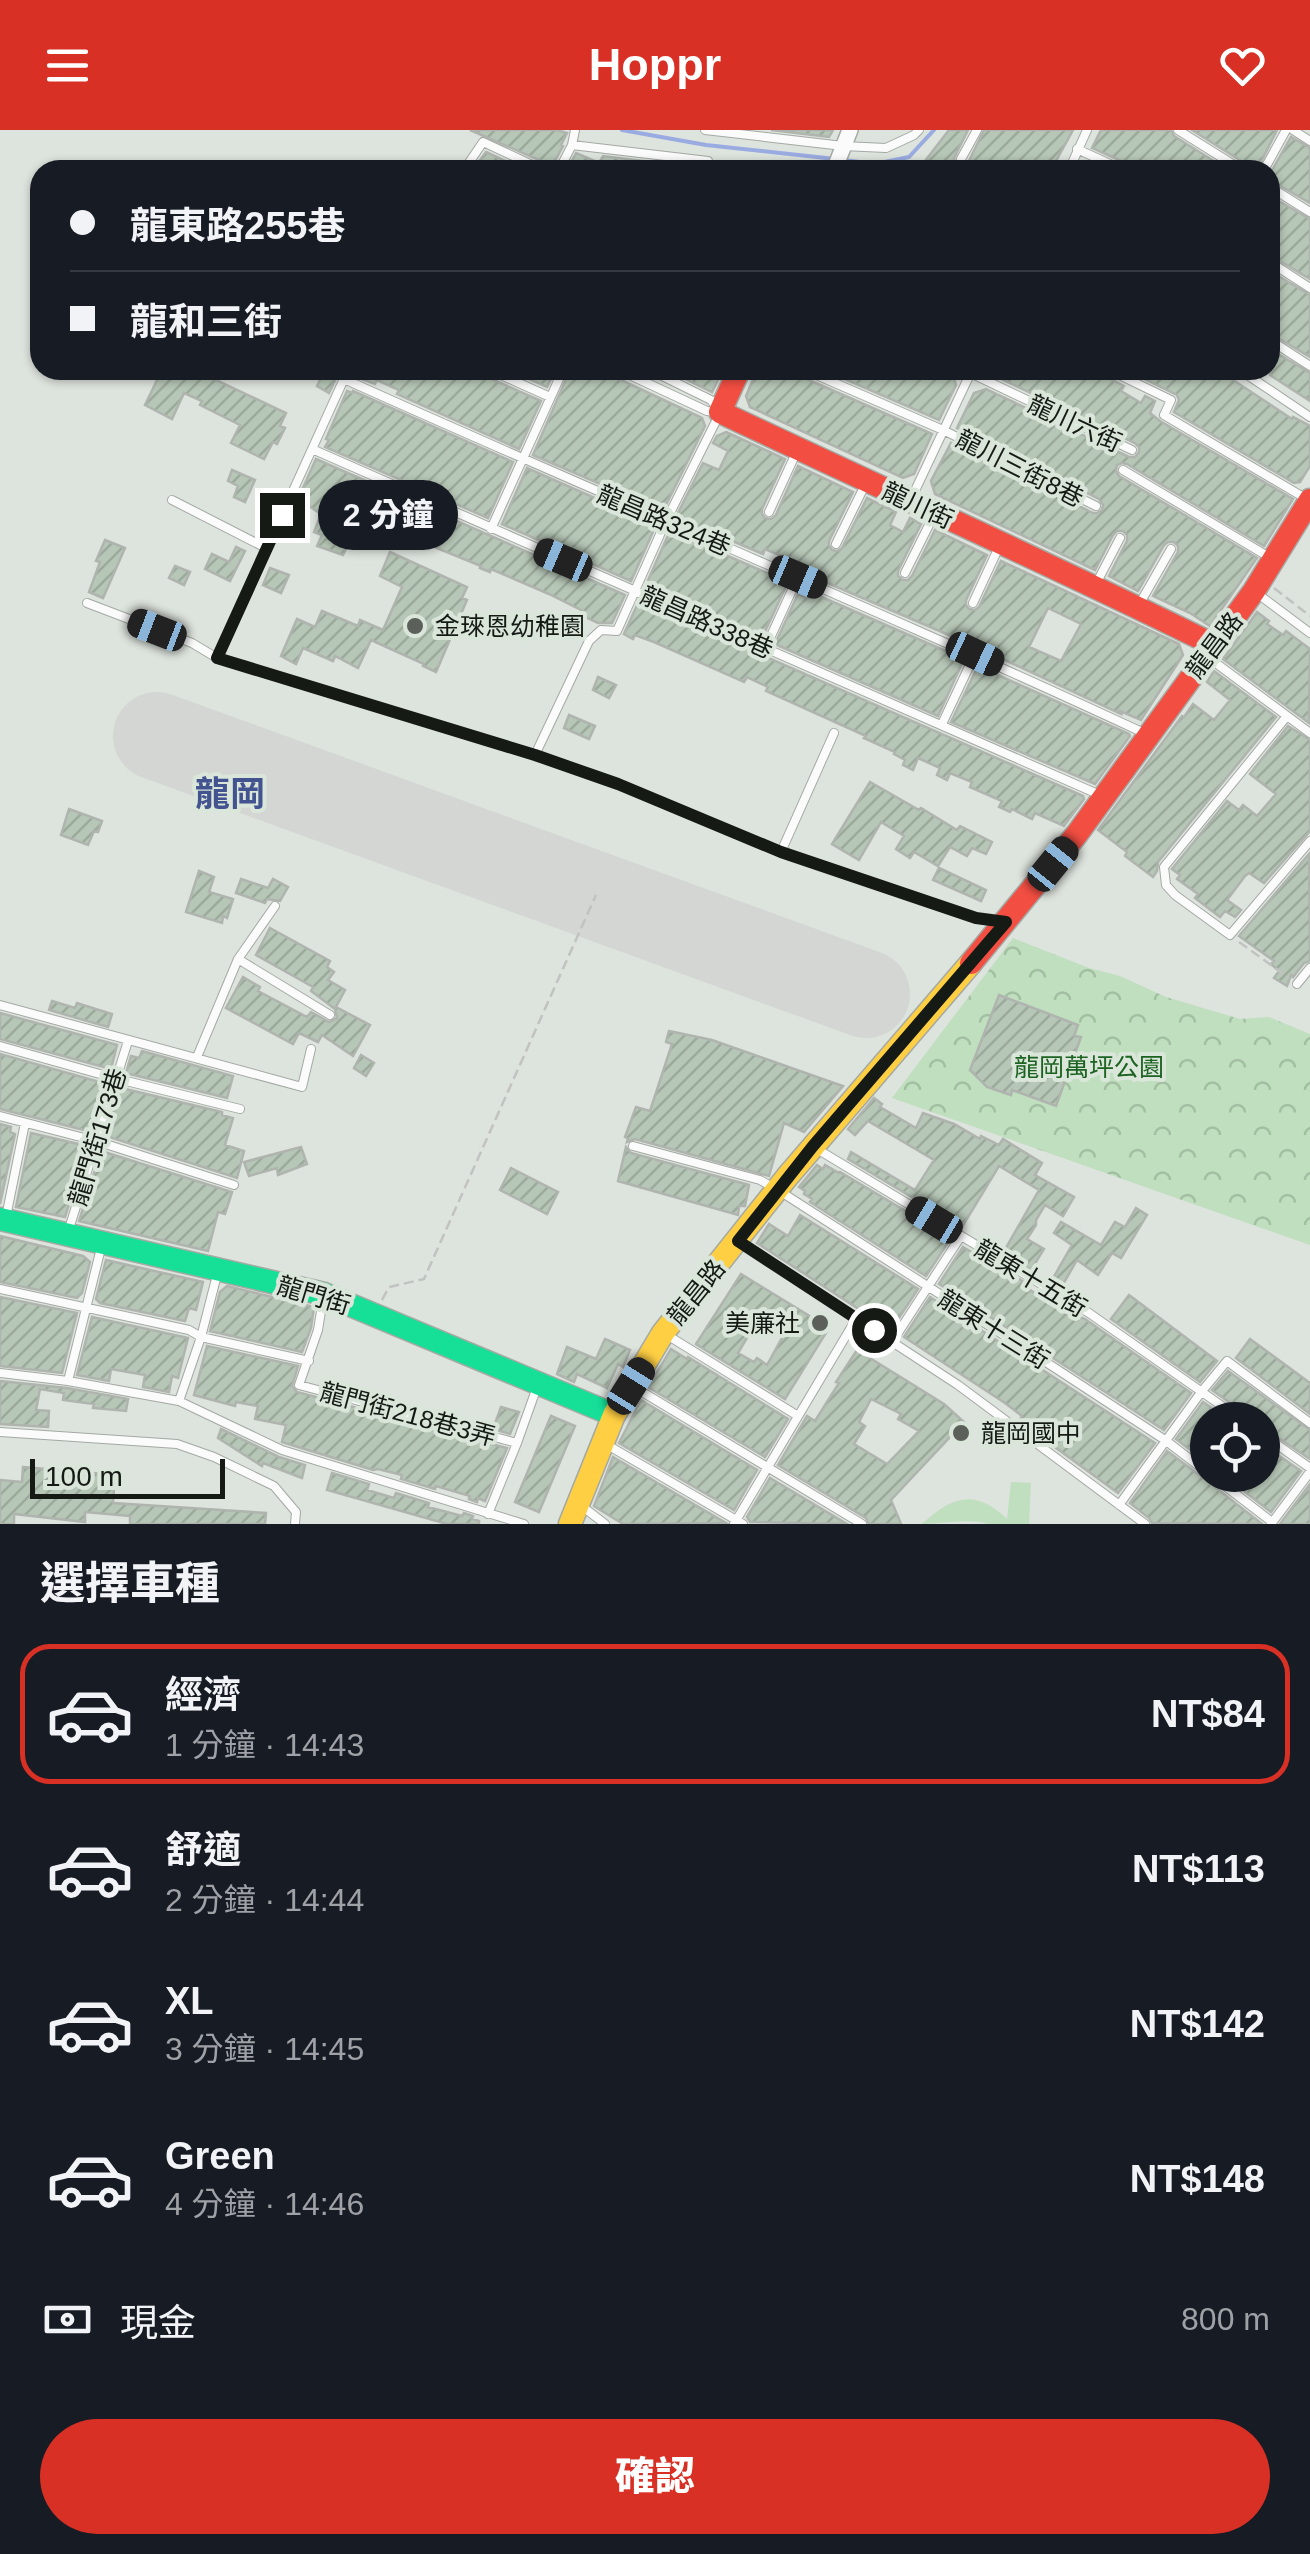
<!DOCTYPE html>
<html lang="zh-TW">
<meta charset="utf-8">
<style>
body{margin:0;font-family:Arial,"Noto Sans TC",sans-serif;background:#242831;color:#f1f3f6;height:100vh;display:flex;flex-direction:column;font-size:38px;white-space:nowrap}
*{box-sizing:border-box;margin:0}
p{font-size:32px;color:#9ea1a6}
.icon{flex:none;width:55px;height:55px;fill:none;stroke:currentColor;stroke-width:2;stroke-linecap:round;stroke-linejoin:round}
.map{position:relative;height:1394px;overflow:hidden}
.drawer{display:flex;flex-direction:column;background:#171b24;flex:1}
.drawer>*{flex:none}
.hud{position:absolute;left:30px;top:30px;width:1250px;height:220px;border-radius:30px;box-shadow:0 2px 8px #0004;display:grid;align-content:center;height:220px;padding:0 40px;background:#171b24}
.tools{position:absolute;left:1190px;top:1272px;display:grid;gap:20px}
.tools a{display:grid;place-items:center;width:90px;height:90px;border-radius:50%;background:#171b24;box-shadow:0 2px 8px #0004;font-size:50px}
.scale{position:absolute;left:30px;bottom:25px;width:195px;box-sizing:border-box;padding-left:10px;border:5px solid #151a15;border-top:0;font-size:28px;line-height:35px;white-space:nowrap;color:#151a15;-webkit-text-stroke:8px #dae6da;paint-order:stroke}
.end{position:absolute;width:45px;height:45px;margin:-22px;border:12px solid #151a15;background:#fff;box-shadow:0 0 0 5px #fff}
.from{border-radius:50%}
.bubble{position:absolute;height:70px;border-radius:35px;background:#171b24;box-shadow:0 2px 8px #0004;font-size:32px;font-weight:800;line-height:70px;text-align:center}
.car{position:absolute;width:30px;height:60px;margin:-30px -15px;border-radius:12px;box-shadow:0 0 8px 2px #0007;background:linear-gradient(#222 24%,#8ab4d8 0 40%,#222 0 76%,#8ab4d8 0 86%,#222 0)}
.hud b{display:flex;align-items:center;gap:35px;height:95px;font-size:38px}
.hud b+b{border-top:2px solid #363941}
.hud i{width:25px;height:25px;background:#f1f3f6}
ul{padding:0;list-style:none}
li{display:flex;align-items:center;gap:30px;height:140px;margin:0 20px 15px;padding:0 20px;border:5px solid transparent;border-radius:30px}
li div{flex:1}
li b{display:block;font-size:38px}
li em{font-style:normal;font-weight:800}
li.active{border-color:#d93025}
li>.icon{width:90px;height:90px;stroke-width:1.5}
h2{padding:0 40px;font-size:45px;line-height:120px}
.pay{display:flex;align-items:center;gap:25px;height:110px;padding:0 40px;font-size:38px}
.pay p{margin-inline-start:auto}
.button{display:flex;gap:20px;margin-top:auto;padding:20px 40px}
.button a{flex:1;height:115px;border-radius:60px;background:#d93025;color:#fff;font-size:40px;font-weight:800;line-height:115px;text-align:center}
header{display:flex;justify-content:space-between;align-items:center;height:130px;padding:0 40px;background:#d93025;color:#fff;font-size:45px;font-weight:800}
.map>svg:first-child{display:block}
</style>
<header><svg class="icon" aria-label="menu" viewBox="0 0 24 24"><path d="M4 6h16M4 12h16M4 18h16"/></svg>Hoppr<svg class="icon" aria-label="heart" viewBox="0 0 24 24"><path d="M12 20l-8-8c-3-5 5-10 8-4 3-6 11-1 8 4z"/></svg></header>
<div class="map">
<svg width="1310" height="1394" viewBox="0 0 1310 1394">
<defs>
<pattern id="park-crowns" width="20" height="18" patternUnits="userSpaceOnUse" patternTransform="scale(2.5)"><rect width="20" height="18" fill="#bfdfbe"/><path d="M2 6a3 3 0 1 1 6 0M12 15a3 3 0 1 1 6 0" fill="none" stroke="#a3bfa2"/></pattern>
<pattern id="building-hatch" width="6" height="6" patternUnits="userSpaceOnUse" patternTransform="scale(2.5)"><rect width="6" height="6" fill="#b7c7b7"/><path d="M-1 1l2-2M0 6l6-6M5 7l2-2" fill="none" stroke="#9caa9c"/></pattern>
</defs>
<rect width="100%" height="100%" fill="#dde3dd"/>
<path fill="#bfdfbe" d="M1011,1352l20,1 -2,41h-41c-17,-6 -46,0 -66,0 31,-29 54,-35 85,-5z"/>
<path fill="url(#park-crowns)" d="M1013,808l76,30 31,8 46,21 74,22 29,-2 41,17v211l-418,-147z"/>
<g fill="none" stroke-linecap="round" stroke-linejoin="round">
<path stroke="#9aabe1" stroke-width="4" d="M622,0l84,15 129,14
M844,30l31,4 34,-7 25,-27"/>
<path stroke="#d3d6d3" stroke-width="88" d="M157,606l709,258"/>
</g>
<path fill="url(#building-hatch)" stroke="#afb4af" stroke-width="2.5" fill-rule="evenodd" d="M470,0h87l10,3 -6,12 2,1 -13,24 -4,-7z
M771,0h62l-4,7z
M949,0h19l-14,28 1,6 5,2 8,-3 16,-33h89l-22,40h-133z
M1101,0h70l3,6 54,34h-98l-4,-7 -34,-15z
M1192,0h85l-20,40h-8l-3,-6z
M1291,7l19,11v55l-40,-23v-6z
M486,22l39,18h-52z
M576,23l23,10 4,-7 90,11v3h-126z
M1270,66l40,23v60l-40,-24z
M1270,141l40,24v62l-40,-24z
M1270,219l40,24v28l-40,-26z
M162,240h33l91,43 -6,13 5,2 -8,16 -4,-2 -9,17 -33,-16 9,-18 -40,-20 2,-4 -18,-8 -12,26 -27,-14z
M325,240h15l-11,23 -12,-7z
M355,240h128l4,7 54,24 -22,48 -122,-55 2,-4 -22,-10 -2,4 -16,-6 2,-5z
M508,240h40l6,3 -7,14z
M570,240h30l102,48 3,8 -42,85 -130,-56z
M667,240h56l-11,22z
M757,240h41l4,7 130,57 -18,40 -11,4 -153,-71 -4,-11z
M824,240h122l6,3 4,12 -17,35z
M988,240h114l3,6 19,10 -3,5 20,12 4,-7 10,5 -5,12 10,8 133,78 -29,47 -137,-82 -5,-1 -5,2 -1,6 3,5 138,82 -47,68 -20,-13 -37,-17 25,-44v-6l-4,-4h-6l-4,3 -26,46 -29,-15 18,-35v-6l-4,-4h-6l-4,4 -18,35 -160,-76 -4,-13 20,-38 142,70h4l5,-3 1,-5 -4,-6 -142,-71 17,-35 12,-4 143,68h6l4,-5v-5l-4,-4 -146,-70z
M1126,240h92l74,49 1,-2 17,9v40l-10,16 -6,1 -120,-71 5,-12 -2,-5z
M347,261l5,2 1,-2 160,71 -25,56 -163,-71 4,-7 -3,-1z
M726,302l59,27 -23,50v5l3,4 6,1 5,-4 22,-49 55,26 -24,49v4l3,5 5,1 5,-3 25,-50 29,14 -6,13 13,7 7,-14 11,6 -23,47v5l5,4h5l4,-4 23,-46 52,25 -21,45v5l3,4 6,1 4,-3 22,-46 178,83 4,11 -42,65 -21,-9 1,3 -144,-67 -161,-69 -22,-11 2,-5 -24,-10 -7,-3 -2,5 -87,-37 27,-54 16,7 9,-19 -15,-8 4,-7zM1048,478l33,16 -20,37 -32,-14z
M316,329l309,136 -13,28h-14l-15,-7 2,-4 -36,-18 -58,-25 -1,3 -10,-4 1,-2 -74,-30 2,-3 -46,-20 -20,42 -26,-9 5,-11 -8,-3 7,-18 -23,-15z
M527,338l129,57 -25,56 -129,-57z
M232,340l23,10 -10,22 -11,-5 4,-11 -10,-5z
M670,401l118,51 -26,56 -68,-30 3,-5 -20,-10 -3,7 -29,-13z
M105,410l20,8 -22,50 -14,-6 11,-30 -4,-1z
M236,417l9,4 -15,30 -25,-12 7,-15 17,8z
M390,422l77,35 -5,11 5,2 -31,72 -13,-6 1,-2 -53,-24 -13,28 -23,-12 -2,5 -30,-13 -7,16 -15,-8 16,-37 18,8 7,-16 36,15 2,-6 23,10 19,-43 -22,-11z
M175,436l15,6 -6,13 -15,-7z
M270,438l19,7 -8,18 -18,-8z
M810,462l154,67 -26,57 -163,-72 23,-50 9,4z
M639,471l444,195 1,3 -20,27 -29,-13 -3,6 -20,-10 -2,3 -11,-5 3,-6 -32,-14 2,-5 -22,-9 -3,7 -10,-5 3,-7 -22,-10 -5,12 -10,-5 2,-5 -11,-6 1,-2 -31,-14 2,-2 -100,-45 2,-4 -21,-10 -3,5 -90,-40 -19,-7 -2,4 -9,-5z
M1257,482l12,9 -2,3 16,11 3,-4 24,18 -1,74 -86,-64z
M978,536l151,68 1,2 -35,48 -144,-62z
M1214,541l62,46 -118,145 -1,9 -4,6 -28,-21 2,-4 -29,-22 84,-114 2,1 9,-13 21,16 16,-20 -23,-18z
M598,547l18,8 -7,13 -16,-8z
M569,585l26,11 -6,13 -25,-11z
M1288,596l22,14v91l-46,52 -15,-10 -4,3 -18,24 14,10 -6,7 -10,-6 -5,6 -25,-19 3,-4 -21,-15 3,-4 -8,-6 55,-68 12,9 4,-5 14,11 19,-22 -26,-20z
M870,652l49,28 2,-2 36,22 3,-4 32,16 -6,12 -14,-6 -5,8 -17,-9 -12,19 -24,-14 -4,6 -14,-9 8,-13 -23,-14 -22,38 -27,-16z
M69,679l33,12 -4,11 -4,-1 -6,14 -27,-10z
M1309,724l1,107 -6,2 -11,14 -2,-2 -4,11 -13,-8 5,-7 -8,-7 3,-3 -35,-25z
M939,738l47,22 -5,11 -48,-21z
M199,741l15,6 -5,15 24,7 -6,19 -4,-2 -1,7 -36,-11z
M241,749l27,9 5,-9 15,8 -8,14 -13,-2 -2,4 -29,-10z
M270,798l60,33 -3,6 7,5 -6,8 17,10 -9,17 34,18 -17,31 -31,-21 -4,7 -19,-9 -6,11 -67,-36 17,-31 17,10 -2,4 49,26 4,-5 18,10 8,-4 -2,-9 -24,-18 2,-4 -57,-32z
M999,865l79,30 -4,11 7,1 -25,69 -44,-16 -1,5 -24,-8 -17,-17z
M52,871l23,7 2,-5 35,11 -4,13 -59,-17z
M0,883l117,32 -6,24 -111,-30z
M669,901l43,9 131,46 -39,46 -20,-9 -15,53 -134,-37 -8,3 1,-4 -3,-1 11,-30 14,4 22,-67 -6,-2z
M142,921l91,25 -6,22 -101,-25 5,-17 8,2z
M0,924l107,30 -15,48 -92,-23z
M361,925l13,8 -8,13 -12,-8z
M121,958l101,24v3l11,3 -8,27 19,6 -7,27 -131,-42z
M874,968l8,6 -2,3 36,21 7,-15 31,11 26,15 1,-3 18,9 4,-6 39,24 -7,12 39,22 -11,19 -18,-11 -9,15v5l-9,14 17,10 -13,21 -28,-17 36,-63 -40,-24 -37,61 -114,-68 3,-7 64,38 19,-30 -66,-39 -13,14 -7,-6z
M0,994l11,3 -1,5 5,2 -15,70z
M31,1003l56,13 -22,71 -49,-10z
M301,1017l6,17 -29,11 -1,-7 -28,8 -5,-14z
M626,1017l5,6 118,32 -4,21h-6l-1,9 -120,-34z
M101,1021l131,41 -7,22 -7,-2 -10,39 -129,-30z
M817,1035l6,4 2,-4 14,8 1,-1 111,66 -25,38 -116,-74 2,-3 -8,-5 1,-3 -6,-4z
M511,1038l47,24 -11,22 -47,-24z
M1136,1078l11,7 -26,43 -9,-5 -14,22 -21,-15 -15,26 -10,-6 20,-35 -18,-12 7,-11 40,23 14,-23 10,5z
M800,1085l118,74 -27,41 -134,-87 12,-19 19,12z
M0,1106l83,20 7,6 -8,31 -5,5 -77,-16z
M963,1117l61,35 -2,3 56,35 2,-3 5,2 106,74 -27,37 -225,-146z
M106,1130l97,22 -7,28 -7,-2 -4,13 -85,-18 -4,-4z
M741,1144l88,54 -44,71 -89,-55zM765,1181l24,14 -22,40 -10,-7 -3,4 -16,-9 23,-39z
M227,1156l87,21 -3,21 -9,24 -92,-21 10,-39z
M1129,1165l88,66 -17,21 -89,-63z
M0,1167l77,16 -15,60 -62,-7z
M930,1167l225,146 -37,50 -99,-72 3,-5 -17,-13 -101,-66z
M92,1187l96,21 -10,40 -6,-2 -3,16 -26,-5 2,-12 -34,-6 -2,12 -32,-6z
M605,1209l25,11 -7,17 -5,-3 -11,24 -30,-14 -3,8 -17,-8 10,-27 29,12z
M1250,1209l60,44v31l-74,-56z
M207,1216l91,20 -6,20 5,6 210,56 -22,53 -7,-3 -1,4 -8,-3 1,-3 -34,-10 -1,3 -34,-10 1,-4 -24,-6 -5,1 -88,-27 -3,-1 4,-17 -31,-6 3,-13 -22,-4 -1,4 -41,-11z
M671,1219l16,10 1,-2 100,62 -23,38 -117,-70z
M857,1220l87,54 20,18 -73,78 10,24h-32l-3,-6 -88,-53 29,-49 8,5 24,-38 -3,-1zM871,1269l30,15 -3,5 21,12 -32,33 -33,-20 11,-18 -6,-4z
M1228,1241l82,59v29l-48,-32v-7h-13l-3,-6 -34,-24z
M0,1251l67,7 61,11 -2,12 -33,-3 1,-4 -31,-4 1,-7 -24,-4 -4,21 13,1 -1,16 -48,-3z
M641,1270l116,70 -23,40 -115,-67z
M1203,1272l26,18h-21v43l-32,-24z
M501,1277l18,5 -9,22 -17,-5z
M551,1286l24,10 -36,86 -24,-10z
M221,1299l58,28 26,8 -3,13 -39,-15 -1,3 -44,-28z
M1262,1314l39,27 -30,41 -48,-37h39z
M1167,1321l39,29 56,44 -110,-1 -3,-5 -19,-15z
M613,1327l113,66 -103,1 -29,-18z
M23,1337l92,8 -2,28 153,10 -1,11h-135v-8l-45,-4v10l-71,-8v10h-14v-44l22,2z
M332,1343l37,11 -2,6 27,8 2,-5 33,10 -1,4 34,9 2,-3 9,3 -1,3 7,2v3h-32l-120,-34z
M770,1348l77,46 -97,-2 -3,-5z
M1310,1354v40h-30z"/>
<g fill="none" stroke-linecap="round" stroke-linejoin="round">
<g stroke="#a4a9a4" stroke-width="10">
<path id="lane" d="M705,0l138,16 43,2 28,-13 5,-5
M1178,0l64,40
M1293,0l17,11
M572,15l3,-15
M1077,19l46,21
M961,29l16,-29
M464,40l19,-28 60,28
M559,40l13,-25 136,16v9
M1069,40l18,-40
M1264,40l22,-40
M1270,57l40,25
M1270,132l40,26
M1270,210l40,26
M490,240l60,27
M619,240l88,41 8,1
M650,240l61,30 6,8
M805,240l138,60 153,76
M964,240l168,80
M1109,240l62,30 -7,15 141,83
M1240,240l70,47
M344,249c266,120 536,231 800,354
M312,319l788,346
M1123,340l146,87
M912,367l60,-127
M172,370l94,48
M769,382l27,-59
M491,399l72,-159
M836,414l29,-59
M905,443l28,-56
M1097,452l23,-44
M1258,464l52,39
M87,473l105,40 25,15 318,97 83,29 163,68 195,66 26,3
M973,473l25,-54
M1140,473l31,-54
M765,519l33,-72
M217,528l131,-288
M1209,528l101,75
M1287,586l-123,151 2,18 9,10 55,40 80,-94
M942,594l33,-70
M535,625l54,-114 12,-11 16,1 49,-110 54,-108
M781,722l53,-119
M238,829l92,56
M1297,854l13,-16
M0,875l302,82 9,-38
M0,916l114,32 126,31
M197,927l41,-98 37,-53
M0,986l96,25 138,44
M633,1016l127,34 18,10 277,178 110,72 43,33
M817,1019l272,164 153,107
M6,1087l19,-94
M68,1102l60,-191
M741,1113l217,142 187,139
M0,1159l189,41 12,7 108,24
M323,1169l-5,31 -19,55 218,58
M667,1205l131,81
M892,1212l69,-106
M0,1243l68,8 111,20 103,49 242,74
M68,1251l34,-137
M634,1257l228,137
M179,1271l22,-64 17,-66
M0,1302l177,12 37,13 60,29 22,26 -1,12
M1262,1304l48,34
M604,1313l139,81
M1211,1345l61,47
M1119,1375l83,-114 25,-30 83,62
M583,1377l22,17
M488,1384l29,-71 20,-56
M734,1394l122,-205
M1271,1394l39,-52"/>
</g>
<g stroke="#a4a9a4" stroke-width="18">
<path id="street" d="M834,40l16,-40"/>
</g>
<g stroke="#a4a9a4" stroke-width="25">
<path id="fast" d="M0,1089l324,75 290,121"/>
</g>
<g stroke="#a4a9a4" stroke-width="25">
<path id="slow" d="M570,1394l44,-109 49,-82 124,-156 184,-214"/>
</g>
<g stroke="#a4a9a4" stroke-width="25">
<path id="jam" d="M739,240l-19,42c165,78 331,152 494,233
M971,833l106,-129 177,-243 56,-91"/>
</g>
<path stroke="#c1c3c1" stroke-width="2.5" stroke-dasharray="10 5" stroke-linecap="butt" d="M1274,458l36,28
M1239,812l50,36
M382,1170l7,-13 35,-8 172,-384"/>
<use href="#lane" stroke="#fafbfa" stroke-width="8"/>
<use href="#street" stroke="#fafbfa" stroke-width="15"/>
<use href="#fast" stroke="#16e098" stroke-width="22"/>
<use href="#slow" stroke="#ffcf43" stroke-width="22"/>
<use href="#jam" stroke="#f24e42" stroke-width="22"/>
</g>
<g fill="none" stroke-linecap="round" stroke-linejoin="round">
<path stroke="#151a15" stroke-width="12" d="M282,385l-65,143 318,97 83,29 163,68 195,66 30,4 -193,224 -75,95 136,89"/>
</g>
<g fill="#5b605b" stroke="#dae6da" stroke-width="4">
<circle cx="415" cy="496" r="10"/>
<circle cx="820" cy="1193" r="10"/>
<circle cx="961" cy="1303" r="10"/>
</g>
<g text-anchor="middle" stroke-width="8" stroke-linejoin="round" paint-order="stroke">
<g font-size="25" fill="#151a15" stroke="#dae6da">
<text transform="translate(1075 293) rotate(25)" y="9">龍川六街</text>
<text transform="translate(1020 338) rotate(27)" y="9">龍川三街8巷</text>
<text transform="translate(918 375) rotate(25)" y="9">龍川街</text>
<text transform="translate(664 390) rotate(23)" y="9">龍昌路324巷</text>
<text transform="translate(707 492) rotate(24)" y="9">龍昌路338巷</text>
<text transform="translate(1214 515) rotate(-53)" y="9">龍昌路</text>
<text transform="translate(97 1007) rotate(-73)" y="9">龍門街173巷</text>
<text transform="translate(1031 1148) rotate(31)" y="9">龍東十五街</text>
<text transform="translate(696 1162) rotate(-51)" y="9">龍昌路</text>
<text transform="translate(314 1165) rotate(17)" y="9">龍門街</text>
<text transform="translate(994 1199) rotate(32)" y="9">龍東十三街</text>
<text transform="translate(408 1284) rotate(15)" y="9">龍門街218巷3弄</text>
</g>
<g font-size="25" fill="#151a15" stroke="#dae6da" text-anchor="start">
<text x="435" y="505">金琜恩幼稚園</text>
<text x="800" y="1202" text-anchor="end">美廉社</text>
<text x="981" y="1312">龍岡國中</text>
</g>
<g font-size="25" fill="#1c6220" stroke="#dae6da">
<text x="1089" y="946">龍岡萬坪公園</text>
</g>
<g font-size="35" font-weight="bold" fill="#43538f" stroke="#dae6da">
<text x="230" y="676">龍岡</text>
</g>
</g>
</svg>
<div class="tools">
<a><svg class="icon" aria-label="locate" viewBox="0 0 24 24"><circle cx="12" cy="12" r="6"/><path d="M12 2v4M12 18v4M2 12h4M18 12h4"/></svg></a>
</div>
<div class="scale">100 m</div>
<i class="end from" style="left:874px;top:1200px"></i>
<i class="end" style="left:282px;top:385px"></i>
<div class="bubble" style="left:318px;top:350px;width:140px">2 分鐘</div>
<i class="car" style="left:563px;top:430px;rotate:293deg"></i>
<i class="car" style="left:798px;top:447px;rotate:113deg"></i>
<i class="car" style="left:157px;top:500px;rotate:291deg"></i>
<i class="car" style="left:975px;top:524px;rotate:115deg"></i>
<i class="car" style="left:1053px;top:734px;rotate:39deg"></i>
<i class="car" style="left:934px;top:1090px;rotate:301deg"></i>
<i class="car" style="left:631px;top:1256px;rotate:32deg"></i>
<div class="hud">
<b><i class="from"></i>龍東路255巷</b>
<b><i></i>龍和三街</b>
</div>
</div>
<section class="drawer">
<h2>選擇車種</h2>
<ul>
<li class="active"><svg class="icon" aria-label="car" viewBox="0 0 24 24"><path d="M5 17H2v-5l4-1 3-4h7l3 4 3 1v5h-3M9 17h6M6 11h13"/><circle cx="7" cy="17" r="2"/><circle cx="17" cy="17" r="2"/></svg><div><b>經濟</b><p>1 分鐘 · 14:43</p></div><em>NT$84</em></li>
<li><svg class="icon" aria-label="car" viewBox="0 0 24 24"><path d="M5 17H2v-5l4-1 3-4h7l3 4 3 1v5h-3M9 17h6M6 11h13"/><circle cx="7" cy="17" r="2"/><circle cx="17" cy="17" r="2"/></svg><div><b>舒適</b><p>2 分鐘 · 14:44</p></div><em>NT$113</em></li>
<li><svg class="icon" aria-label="car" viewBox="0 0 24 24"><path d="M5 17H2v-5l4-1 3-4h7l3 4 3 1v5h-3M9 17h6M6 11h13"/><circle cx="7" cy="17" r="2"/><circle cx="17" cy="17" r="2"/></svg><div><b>XL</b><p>3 分鐘 · 14:45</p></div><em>NT$142</em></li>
<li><svg class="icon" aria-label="car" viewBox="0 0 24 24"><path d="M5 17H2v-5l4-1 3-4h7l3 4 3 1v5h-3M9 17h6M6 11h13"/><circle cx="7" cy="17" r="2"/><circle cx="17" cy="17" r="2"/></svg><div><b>Green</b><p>4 分鐘 · 14:46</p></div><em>NT$148</em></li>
</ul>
<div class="pay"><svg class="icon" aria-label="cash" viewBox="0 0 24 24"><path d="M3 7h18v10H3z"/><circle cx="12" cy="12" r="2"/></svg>現金<p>800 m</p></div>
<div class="button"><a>確認</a></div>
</section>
